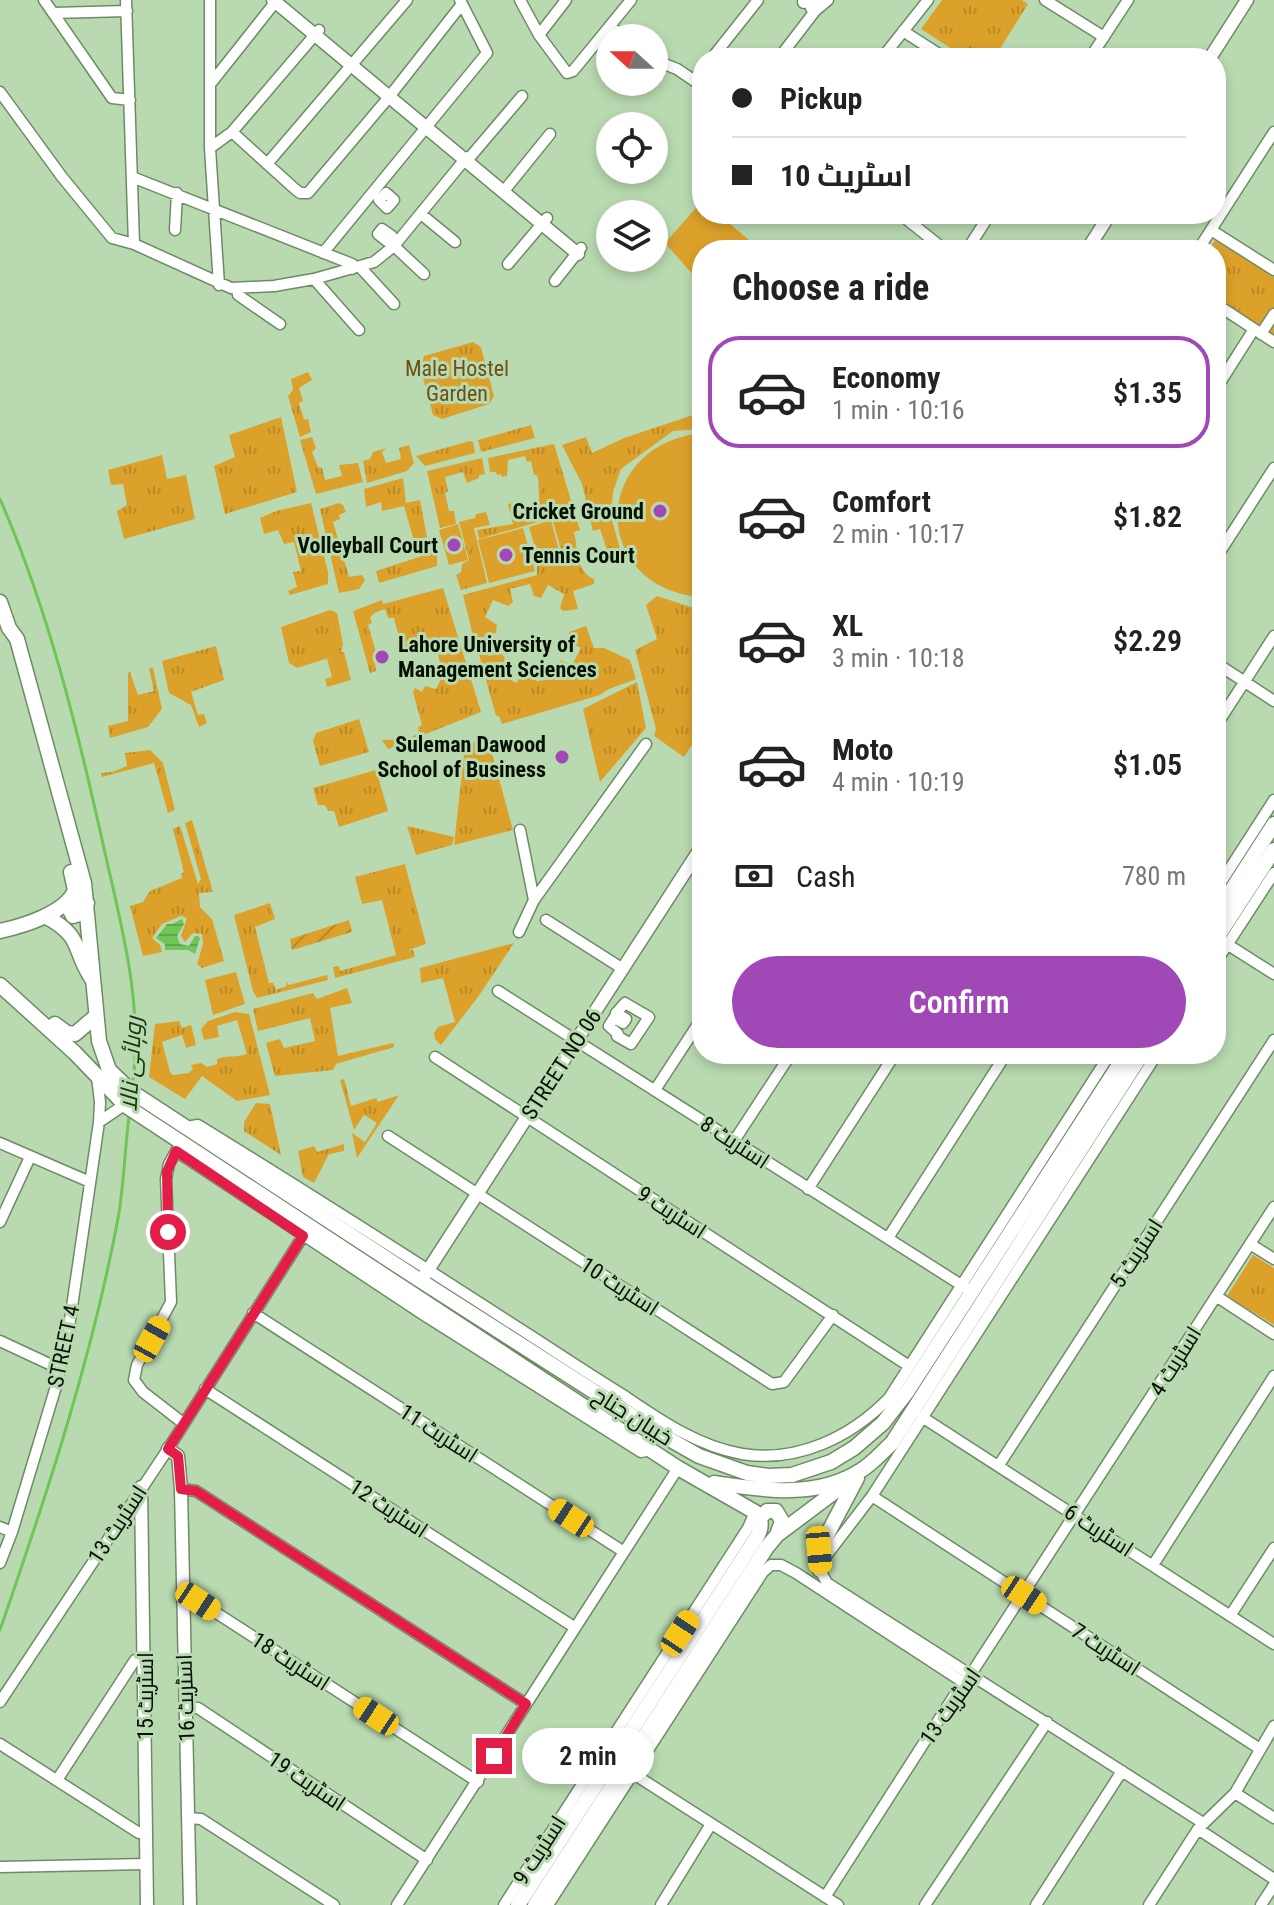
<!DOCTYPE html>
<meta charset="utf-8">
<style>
body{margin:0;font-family:"Roboto Condensed",Cairo,sans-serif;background:#f6f6f6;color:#222;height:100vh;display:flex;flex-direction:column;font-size:30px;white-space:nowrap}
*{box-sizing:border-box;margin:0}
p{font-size:26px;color:#767676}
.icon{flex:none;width:44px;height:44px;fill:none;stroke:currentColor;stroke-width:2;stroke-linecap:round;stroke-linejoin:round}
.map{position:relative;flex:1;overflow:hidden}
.drawer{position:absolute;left:692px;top:240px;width:534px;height:824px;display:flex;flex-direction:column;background:#fff;border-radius:32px;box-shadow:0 4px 12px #0003}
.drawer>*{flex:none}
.top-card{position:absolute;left:692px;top:48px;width:534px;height:176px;border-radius:32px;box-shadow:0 4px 12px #0003;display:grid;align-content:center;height:176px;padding:0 40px;background:#fff}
.needle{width:52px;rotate:291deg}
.buttons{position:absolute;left:596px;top:24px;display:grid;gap:16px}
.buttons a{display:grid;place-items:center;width:72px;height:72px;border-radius:50%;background:#fff;box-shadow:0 4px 12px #0003;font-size:40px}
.end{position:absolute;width:36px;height:36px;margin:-18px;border:10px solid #e11d48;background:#fff;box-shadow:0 0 0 4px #fff}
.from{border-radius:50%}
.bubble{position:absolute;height:56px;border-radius:28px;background:#fff;box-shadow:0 4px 12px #0003;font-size:26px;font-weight:600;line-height:56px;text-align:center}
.car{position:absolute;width:24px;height:48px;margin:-24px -12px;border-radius:10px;box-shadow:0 0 6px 2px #0007;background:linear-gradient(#f5c518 24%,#345 0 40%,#f5c518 0 76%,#345 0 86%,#f5c518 0)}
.top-card b{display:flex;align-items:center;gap:28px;height:76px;font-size:30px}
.top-card b+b{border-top:2px solid #e0e0e0}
.top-card i{width:20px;height:20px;background:#222}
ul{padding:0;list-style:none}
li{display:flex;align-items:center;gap:24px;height:112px;margin:0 16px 12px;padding:0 24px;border:4px solid transparent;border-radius:32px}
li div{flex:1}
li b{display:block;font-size:30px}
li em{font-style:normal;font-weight:600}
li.active{border-color:#a048b5}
li>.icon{width:72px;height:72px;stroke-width:1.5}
h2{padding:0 40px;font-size:36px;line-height:96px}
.pay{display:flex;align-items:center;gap:20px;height:88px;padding:0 40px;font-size:30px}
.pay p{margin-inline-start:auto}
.action{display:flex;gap:16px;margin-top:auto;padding:16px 40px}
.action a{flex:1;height:92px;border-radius:48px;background:#a048b5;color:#fff;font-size:32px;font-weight:600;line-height:92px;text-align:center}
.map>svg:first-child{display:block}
</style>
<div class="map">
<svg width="1274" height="1905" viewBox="0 0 1274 1905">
<defs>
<pattern id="park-tufts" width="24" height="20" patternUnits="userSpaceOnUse" patternTransform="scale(2)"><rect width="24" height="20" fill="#dca12b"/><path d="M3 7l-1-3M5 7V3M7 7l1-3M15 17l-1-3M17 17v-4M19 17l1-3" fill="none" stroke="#bb8a25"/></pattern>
<pattern id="garden-furrows" width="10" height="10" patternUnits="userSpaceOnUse" patternTransform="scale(2)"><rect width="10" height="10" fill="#dca12b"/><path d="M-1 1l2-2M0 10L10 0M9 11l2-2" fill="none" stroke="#bb8a25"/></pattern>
<pattern id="water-rules" width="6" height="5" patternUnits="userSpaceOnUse" patternTransform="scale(2)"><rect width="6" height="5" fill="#6fc557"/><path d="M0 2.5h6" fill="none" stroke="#5fa84a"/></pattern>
</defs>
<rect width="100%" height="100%" fill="#b9dab1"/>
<path fill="#dca12b" d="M702,201v13h16l43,36h-59v35l-37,-42z
M694,434l8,1 -1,162c-107,-8 -113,-144 -7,-163z
M551,520l10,38 -21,6 -11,-37z
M458,524l10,36 -19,5 -10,-35z
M523,528l12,43 -46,12 -11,-43z"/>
<path fill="url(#park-tufts)" d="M942,0h80l6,4 -34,54h-28l-45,-29z
M1215,240l59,37v59l-58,-39v-47h-7z
M473,342l8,5 13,49 -5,8 -47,15 -9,-4 -13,-48 4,-11z
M308,372l4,8 -13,8 4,13 -4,2 5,17 4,-1 3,13 -11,5 -12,-41 5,-6 -2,-11z
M702,412v17l-29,2 -52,38 -8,23 -2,24 9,33 -12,4 -8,-24 -7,2 -11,-47 -20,-39 24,-8 6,16 32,-15z
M281,417l16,75 -72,22 -11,-48 21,-9 -6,-22z
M531,425l4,13 -54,14 -3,-12z
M312,437l4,11 -4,4 6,15 4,1 3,12 17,-4 -3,-11 19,-2 5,19 -47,12 -16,-54z
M470,441l3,1 2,11 -50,13 -9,-10z
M554,444l26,86 -6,2c4,17 2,40 20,47v5l-21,7 5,18 -15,2 -3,-3 4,-14 -16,-9 -7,13 -7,-2 -4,-12 -20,5 3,13 -5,4 -15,-6 -8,17 12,8 -1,8 -12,2 2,9 -10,3 -13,-52 74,-20v-10l26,-8 -11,-39 -73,21 -2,-9 36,-6 -5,-20 7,-1 2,10 23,-4c-2,-13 0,-23 -3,-34h-3l-3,-14 -4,1 -2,-6 -17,4 -1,16 -5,1 -1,-3 -4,1 -1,-3h-6l-2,-14z
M409,445l5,18 -7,8 -40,12 -4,-22 7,-2 3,-7 13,-4 -4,4 4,11 15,-4 -2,-11z
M162,455l5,24 19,-4 9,44 -71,20 -7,-28 10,-6 -4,-21 -12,1 -3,-15z
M482,458l3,16 -6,1v3l-12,5 -4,-11 -18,5 3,14 -3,2 4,18h5l2,13 -16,4 -13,-57z
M403,478l3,25 14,-3 7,37 -13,4 -10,-35 -22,5 -1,-9 -15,5 -2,-18z
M311,503l17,69v12l-38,11 -2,-4 9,-4 -4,-15 8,-1 -7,-29 -10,2 -6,-14 -14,4 -4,-16 16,-7z
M339,503l4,2 3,7 -7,3 1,4 -7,3 16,55 13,-2 3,5 -6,9 -20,4 -19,-84z
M486,512l4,13 -16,3 13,55 -26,7 -5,-15 5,-3 1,-8 7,-4 -10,-38 16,-4 1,-4z
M437,551v15l-58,17 -3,-12z
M443,588l38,124 -93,37 -6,-9 25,-1 12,-6 -1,-6 4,-2 -9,-33 2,-4 7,4 3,-6 11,3 7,-14 -6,-24 -20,-8 -3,9 -11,1 -9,-35h-6l-3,-9 -11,4 -4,5 2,5 -4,2 11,37 -4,1 1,8 -6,2 -17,-62 29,-11 1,4z
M657,596l37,12 8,-1v122l-18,28 -30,-21 2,-7 -21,-79 22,-11 -11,-34z
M330,610l7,3 6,31 -2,8h3l7,28 -24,7 -2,-8 7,-2 -5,-18 5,-2 -35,11 -8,-5 -8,-36z
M586,626l8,22h10l26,12 6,19c-13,6 -25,7 -36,16l-98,29 -3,-8h-3l-18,-65 8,-2 3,7 12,-3 4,5 -5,14 16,11 11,-15 6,1 3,12 18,-2v-10l9,-4 -3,-5 12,5 9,-17 -14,-7 2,-9z
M216,646l8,34 -33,12 7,23 6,-1 3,9 -8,4 -8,-22 -22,-12 -7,-32z
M149,668h4l9,41 -14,18 -38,11 -2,-12 20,-5v-48l2,-1 8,23 16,-4z
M637,682l9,46 -46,54 -17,-73z
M359,719l10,33 -49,14 -7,-25 3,-8z
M488,738l25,92 -59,15 11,-100z
M150,750l13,13 12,47 -7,3 -14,-50 -52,14 -1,-4 11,-1 15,-6 -2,-13z
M376,770l12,41 -49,16 -5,-16h-6l-3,-6h-7l-5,-17z
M192,820l21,72 -14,1 1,14 12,12 12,42 -22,7 -5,-4 6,-20 -1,-10 -9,-1 -8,9 -4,-6 6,-18 -6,-2 -19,8 -10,14 8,7 2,7 -19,4 -13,-50 13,-4 7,-11 32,-13 -1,-4 3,-2 -11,-43 7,-3 18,58 3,-5 -16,-56z
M407,826l47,11 -2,8 -36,10z
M405,864l21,80 -18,6h5l2,7 -80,21 -2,-11 6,-1 1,5 56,-16 -14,-55 -20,4 -7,-27z
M270,903l5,16 -20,8 14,56h4l3,7 11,-4 -1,-5 3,4 38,-10 1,5 -71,18 -4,-7 -19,-76z
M514,943l-36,54 -37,48 -6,-6 -1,-6 4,-6 17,-5 -12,-44 -22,5 -1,-15z
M236,972l9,32 -32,11 -8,-35z
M347,988l5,15 -22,5 8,48 55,-13 1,4 -58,17 -3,6 -58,6 -9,-33 14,-4 4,9 31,-7 -5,-23 -52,13 -5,-22 60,-16 4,6z
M235,1012l14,2 21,81 -33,6 -35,-25 -17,23 -36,-22 6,-53 24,-3 3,7 9,-3 5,20 -10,3 -4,-13 -20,7 8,30 3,3 16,-2 4,-4 -2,-4 10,-2 6,4 10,-3v-5c11,-4 17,-1 30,-5l-10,-34 -20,6 2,11 -15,3 -3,-11 7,-8z
M344,1079l7,27 25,-8 2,4 21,-7 -42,63 -5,-25 13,9 12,-19 -13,-8 -10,15 -14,-50z
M256,1103l14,1 11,51 -37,-24v-9z
M344,1144v7l-15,3 -15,29 -11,-6 -5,-26 16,-5 3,6z
M1253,1255l21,13v57l-47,-29z"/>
<path fill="url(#garden-furrows)" d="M349,920l3,12 -60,18 -2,-11z"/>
<path fill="url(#water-rules)" d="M182,919l2,5 -7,12 3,8 9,2 6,-10h3l2,2 -5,16 -7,-4h-23v-6l-9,-6 11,-14h5z"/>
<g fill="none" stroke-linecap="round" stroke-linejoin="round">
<path stroke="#6fc557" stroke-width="3" d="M0,499c48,110 77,228 103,345 18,81 40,156 30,240
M0,1630c47,-136 93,-275 119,-417 5,-32 6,-65 10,-97"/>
<g stroke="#6d8b65" stroke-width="13">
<path id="minor" d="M44,0l68,98 18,2
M126,0l8,244
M210,0v148l9,137
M520,0l19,35 28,38 6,-2 58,-71
M1045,0l59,37
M53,13l74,-2
M610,26l15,12
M903,31l42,27
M539,35l27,-35
M712,58l46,-58
M779,58l36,-47 13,-11
M882,58l46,-58
M1090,58l38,-58
M654,60l23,9 25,17
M694,80l8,-10
M212,82l65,-82
M0,92l62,85 50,61 22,6 97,44 43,-2 40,-7 60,-17 20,-16 72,-88 5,-2 51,-60
M232,132l63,57 5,4h8l81,-96 73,-93
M210,148l22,-16 87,-102
M267,164l140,-164
M132,177l220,87v5
M504,191l46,-57
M386,193l8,7 -7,8 -8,-8z
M421,214l34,28
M900,214l45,36
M382,229l10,7 -5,5 -9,-7z
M175,230l2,-37
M1211,230l63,40
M394,246l30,28
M967,250l23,-36
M1198,250l76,-118
M323,253l164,-200 -27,-53
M508,264l39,-46
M360,267l34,37
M314,279l45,51
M555,281l26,-33
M237,289l1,6 42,29
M1216,304l58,38
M1261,334l13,-20
M1216,389l38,-60
M1216,558l58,-90
M1216,663l58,38
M1216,726l58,-90
M520,830l14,70
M1216,890l58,-90
M546,920l77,49
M519,932l15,-32 112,-156
M1222,941l52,33
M1216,962l58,-89
M498,991l468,297
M625,1003l24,14 -18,27 -14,-8 1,-2 -9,-8 5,-8 9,5 3,-4 -10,-6z
M1157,1054l-285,442 -46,60 -6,14 7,13 376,240
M435,1057l474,309
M655,1090l47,-72
M99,1122l25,-17
M189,1131l3,-5 6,-1c112,69 223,140 333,211 31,20 61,40 92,59 37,25 74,51 119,59 56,9 109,-17 147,-56l221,-344
M388,1136l384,248 12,-2 49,-67
M734,1141l57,-87
M0,1143l90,39
M178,1148l-9,16 -3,15 5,123 -34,63 -3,15 9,12 40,31
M176,1151l248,164 217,137 10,-2
M808,1189l87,-135
M0,1222l30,-65
M888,1238l118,-184
M1250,1244l24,15
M1216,1296l58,38
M253,1313l371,239
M0,1341l60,28
M205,1389l369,238
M922,1417l352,227
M999,1465l275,-425
M181,1489l15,2 330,213
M872,1496l388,253
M0,1527l12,5
M0,1563l12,-31 45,-149 11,-49 31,-212 1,-20 -3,-25
M1153,1565l121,-189
M182,1599l16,2 280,181
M1230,1616l44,-68
M0,1702l168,-253 142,-224
M185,1708h13l229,152
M0,1744l139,89h7
M629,1771l209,134
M57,1780l78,-120 10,-3
M1235,1793l39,25
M188,1818l13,1 133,86
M1198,1829l76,50
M0,1867l146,-3
M825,1897l138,-215 8,-8 303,-467
M397,1905l281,-437
M504,1905l244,-377 7,-16
M548,1905l215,-333 8,-7h10l15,8 167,109
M661,1905l50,-81
M925,1905l122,-183
M1036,1905l86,-134
M1149,1905l49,-76 37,-36 39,-67
M1261,1905l13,-20"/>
</g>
<g stroke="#6d8b65" stroke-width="15">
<path id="tertiary" d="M273,0l305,254
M804,2l2,-2
M812,8l6,-8
M1210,58l37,-58
M1087,250l23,-36
M421,1281l281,-435
M168,1449l10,7 3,33 9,416
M141,1487l6,418"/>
</g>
<g stroke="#6d8b65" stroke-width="17">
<path id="secondary" d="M0,602l9,26 8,11 67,244 15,158 10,29 23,22 289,189 241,154 37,21 48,17 21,3 24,-1 39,-13 23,-14 29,-25 24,-31 219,-338
M76,895l-6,15 3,6 9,-3 5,-10
M1216,914l58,-90
M45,916c39,21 27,33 47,63
M0,931c23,-5 66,-18 75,-41l-4,-18
M1216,939l58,-89
M0,985l75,68 51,53 552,362 77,44c7,8 7,14 3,23l-240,370
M55,1024l12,9 8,1 21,-18
M714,1483c48,7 102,16 146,-12 12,-7 22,-19 32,-28l250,-389
M760,1518l7,-7h9l6,10 -5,14
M820,1570l-1,-20 38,-72
M535,1905l232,-358 10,-12 68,-51"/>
</g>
<use href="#minor" stroke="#fff" stroke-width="10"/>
<use href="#tertiary" stroke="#fff" stroke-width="12"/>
<use href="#secondary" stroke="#fff" stroke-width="14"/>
</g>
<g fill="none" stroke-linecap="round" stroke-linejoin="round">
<path stroke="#e11d48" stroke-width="10" d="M168,1232l-1,-60 9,-21 127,85 -135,213 10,7 3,33 15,2 330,213 -32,52"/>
</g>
<g fill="#a048b5" stroke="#b9dab1" stroke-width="3">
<circle cx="660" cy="511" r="8"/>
<circle cx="454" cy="545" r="8"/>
<circle cx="506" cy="555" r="8"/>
<circle cx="382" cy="657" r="8"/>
<circle cx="562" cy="757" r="8"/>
</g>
<g text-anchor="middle" stroke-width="6" stroke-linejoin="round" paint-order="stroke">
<g font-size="22" fill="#6c4f19" stroke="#b9dab1">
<text x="457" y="376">Male Hostel<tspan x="457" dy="25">Garden</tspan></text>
</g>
<g font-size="22" font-weight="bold" fill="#061104" stroke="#b9dab1" text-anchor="end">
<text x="644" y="519">Cricket Ground</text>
<text x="438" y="553">Volleyball Court</text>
<text x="522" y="563" text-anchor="start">Tennis Court</text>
<text x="398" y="652" text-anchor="start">Lahore University of<tspan x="398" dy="25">Management Sciences</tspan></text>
<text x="546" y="752">Suleman Dawood<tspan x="546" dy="25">School of Business</tspan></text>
</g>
<g font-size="22" fill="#061104" stroke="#b9dab1">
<text transform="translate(561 1064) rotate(-57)" y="8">STREET NO 06</text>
<text transform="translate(735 1142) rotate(33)" y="8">اسٹریٹ 8</text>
<text transform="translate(672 1212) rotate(33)" y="8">اسٹریٹ 9</text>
<text transform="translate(1136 1253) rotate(-57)" y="8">اسٹریٹ 5</text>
<text transform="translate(620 1286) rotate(33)" y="8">اسٹریٹ 10</text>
<text transform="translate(63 1346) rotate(-78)" y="8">STREET 4</text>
<text transform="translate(1175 1361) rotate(-58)" y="8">اسٹریٹ 4</text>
<text transform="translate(633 1416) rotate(32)" y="8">خیبان جناح</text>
<text transform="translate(439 1433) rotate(33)" y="8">اسٹریٹ 11</text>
<text transform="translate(389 1508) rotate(33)" y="8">اسٹریٹ 12</text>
<text transform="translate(117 1524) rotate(-57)" y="8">اسٹریٹ 13</text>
<text transform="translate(1099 1530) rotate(33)" y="8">اسٹریٹ 6</text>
<text transform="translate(1106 1649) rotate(33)" y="8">اسٹریٹ 7</text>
<text transform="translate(291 1661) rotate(33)" y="8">اسٹریٹ 18</text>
<text transform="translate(145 1696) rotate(-90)" y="8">اسٹریٹ 15</text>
<text transform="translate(185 1698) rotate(-92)" y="8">اسٹریٹ 16</text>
<text transform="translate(950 1706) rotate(-55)" y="8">اسٹریٹ 13</text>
<text transform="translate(307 1781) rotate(34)" y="8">اسٹریٹ 19</text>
<text transform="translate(539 1850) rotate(-57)" y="8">اسٹریٹ 9</text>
</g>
<g font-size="24" font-style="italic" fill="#16370b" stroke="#b9dab1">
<text transform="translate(131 1064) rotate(-87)" y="8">روہائی نالا</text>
</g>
</g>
</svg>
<div class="buttons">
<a><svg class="needle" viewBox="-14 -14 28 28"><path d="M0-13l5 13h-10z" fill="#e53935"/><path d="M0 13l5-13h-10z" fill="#767676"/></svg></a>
<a><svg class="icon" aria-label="locate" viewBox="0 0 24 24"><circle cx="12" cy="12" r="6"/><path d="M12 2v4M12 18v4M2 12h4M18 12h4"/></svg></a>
<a><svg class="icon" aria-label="layers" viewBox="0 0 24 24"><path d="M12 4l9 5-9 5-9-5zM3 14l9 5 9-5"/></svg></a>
</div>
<i class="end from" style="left:168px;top:1232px"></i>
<i class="end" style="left:494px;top:1756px"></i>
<div class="bubble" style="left:522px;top:1728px;width:132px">2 min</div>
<i class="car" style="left:152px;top:1339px;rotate:29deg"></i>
<i class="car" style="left:571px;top:1518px;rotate:303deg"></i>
<i class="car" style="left:819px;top:1550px;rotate:175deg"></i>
<i class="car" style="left:1024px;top:1595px;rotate:123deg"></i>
<i class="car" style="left:198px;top:1601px;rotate:123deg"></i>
<i class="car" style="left:680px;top:1633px;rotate:33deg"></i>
<i class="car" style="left:376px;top:1716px;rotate:303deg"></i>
<div class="top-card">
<b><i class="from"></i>Pickup</b>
<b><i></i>اسٹریٹ 10</b>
</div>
<section class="drawer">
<h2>Choose a ride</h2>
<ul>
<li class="active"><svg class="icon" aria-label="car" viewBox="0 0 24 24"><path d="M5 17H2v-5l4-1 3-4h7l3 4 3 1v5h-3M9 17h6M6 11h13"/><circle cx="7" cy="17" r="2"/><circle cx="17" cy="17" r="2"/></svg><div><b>Economy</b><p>1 min · 10:16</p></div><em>$1.35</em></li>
<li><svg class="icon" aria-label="car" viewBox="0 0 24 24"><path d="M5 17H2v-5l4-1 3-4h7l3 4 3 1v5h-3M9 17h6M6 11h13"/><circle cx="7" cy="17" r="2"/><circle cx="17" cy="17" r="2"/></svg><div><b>Comfort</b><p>2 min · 10:17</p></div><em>$1.82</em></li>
<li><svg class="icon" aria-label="car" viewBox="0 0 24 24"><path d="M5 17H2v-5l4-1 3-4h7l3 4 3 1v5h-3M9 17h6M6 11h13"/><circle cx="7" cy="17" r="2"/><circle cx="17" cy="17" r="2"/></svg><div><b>XL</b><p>3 min · 10:18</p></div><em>$2.29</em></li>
<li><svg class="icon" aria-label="car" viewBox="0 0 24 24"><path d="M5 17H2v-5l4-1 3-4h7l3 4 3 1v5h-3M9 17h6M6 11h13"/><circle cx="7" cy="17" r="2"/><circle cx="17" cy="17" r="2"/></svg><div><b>Moto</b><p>4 min · 10:19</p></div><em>$1.05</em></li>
</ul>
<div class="pay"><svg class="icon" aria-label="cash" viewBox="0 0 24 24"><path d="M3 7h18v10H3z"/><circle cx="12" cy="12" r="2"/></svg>Cash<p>780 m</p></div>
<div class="action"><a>Confirm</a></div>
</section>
</div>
